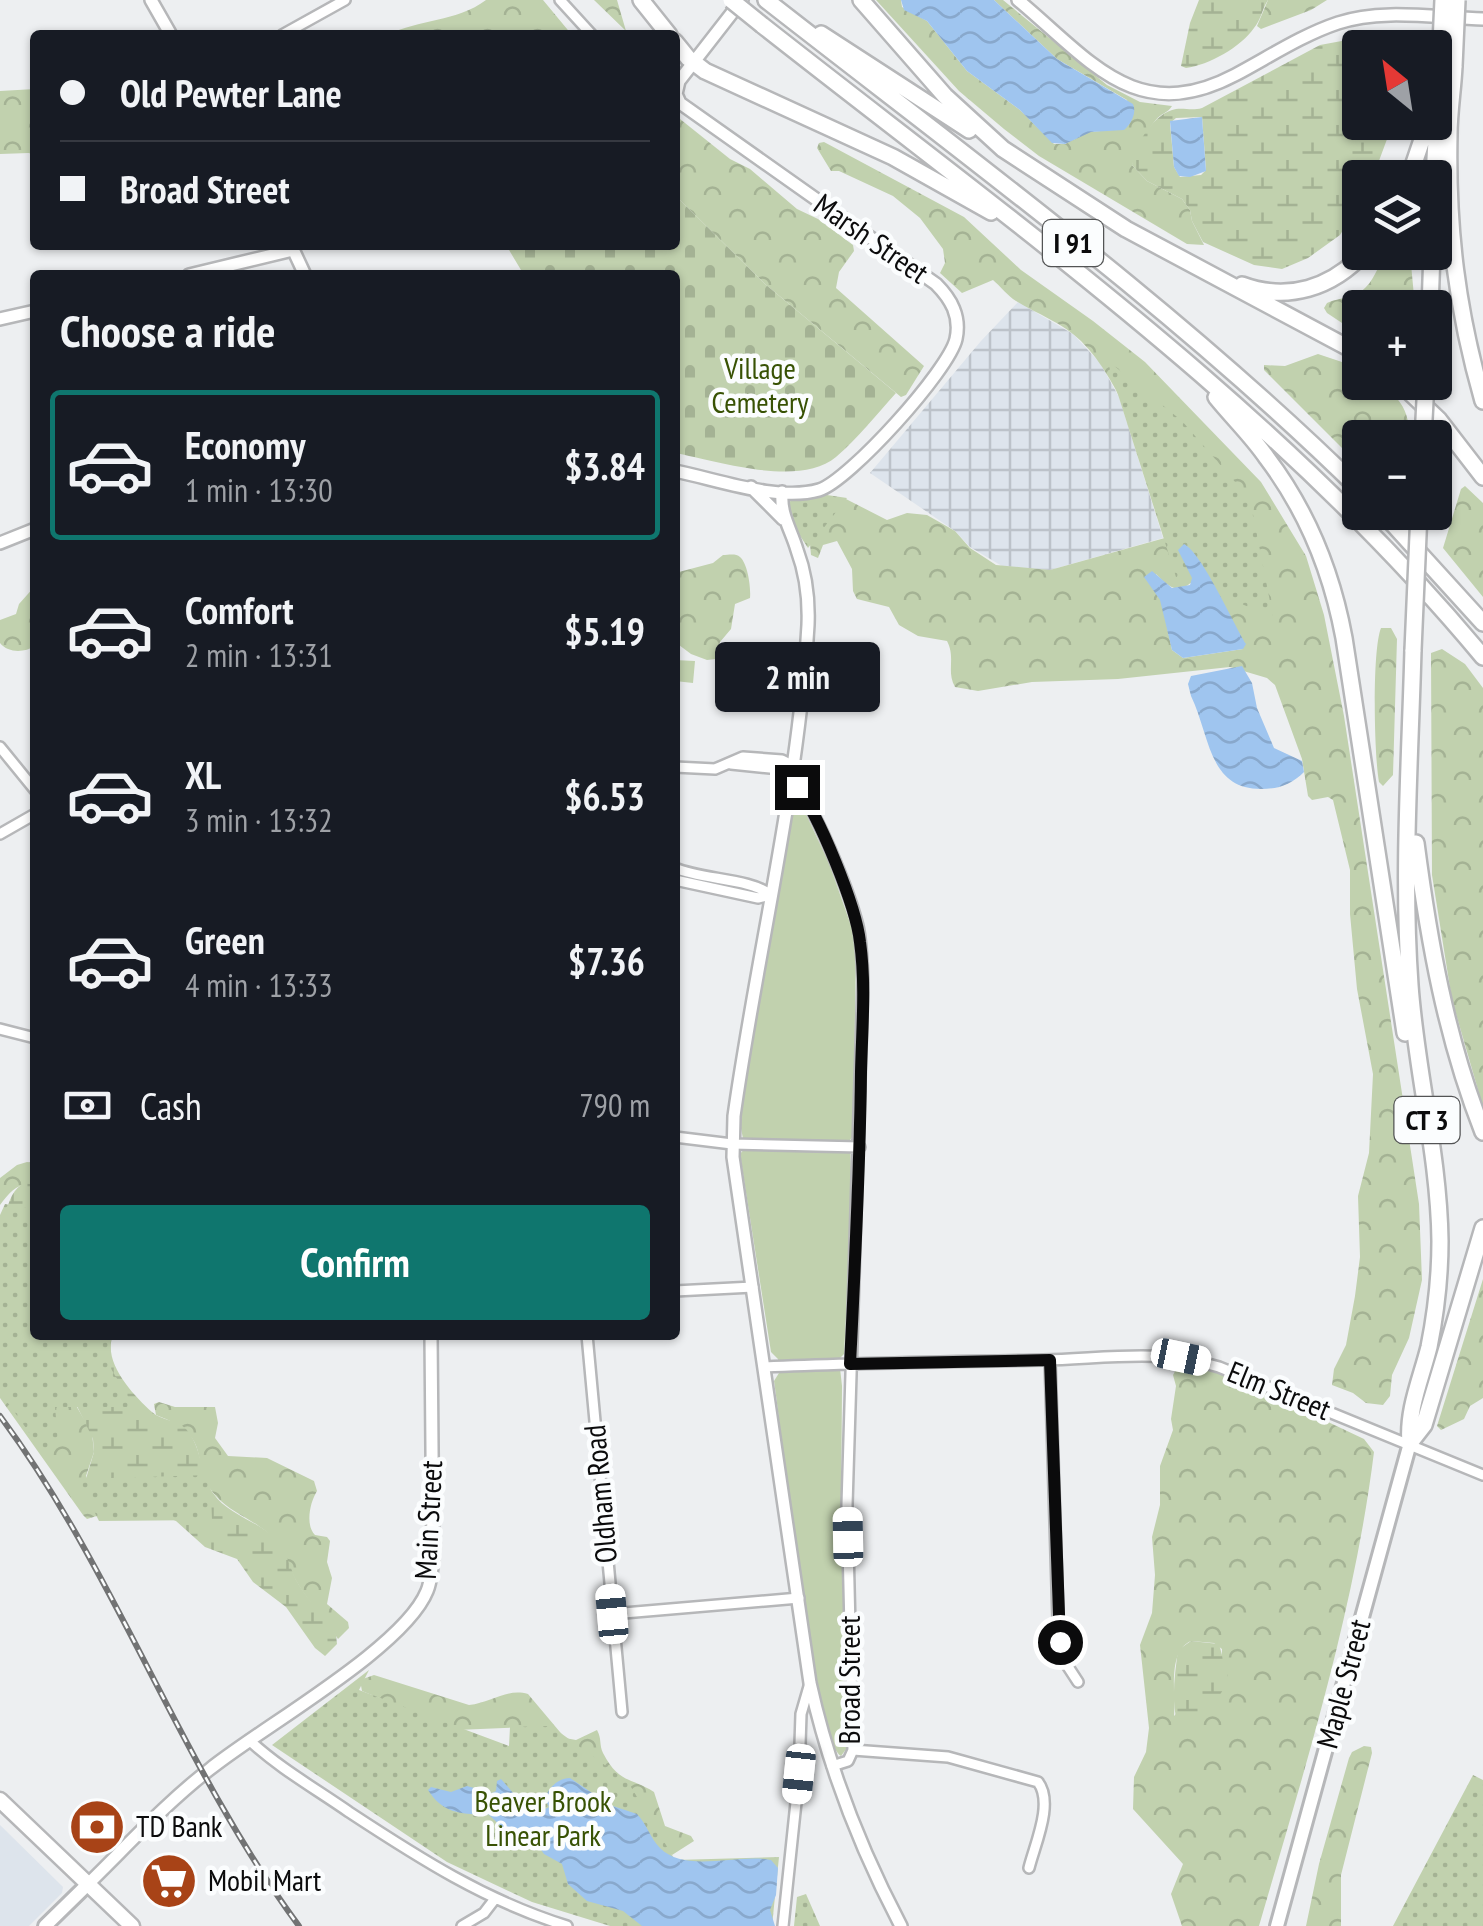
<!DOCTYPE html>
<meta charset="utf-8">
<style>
body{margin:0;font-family:"PT Sans Narrow",sans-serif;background:#242831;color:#f1f3f6;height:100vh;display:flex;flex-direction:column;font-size:38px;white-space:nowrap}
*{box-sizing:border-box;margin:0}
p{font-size:32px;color:#9ea1a6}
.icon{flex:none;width:55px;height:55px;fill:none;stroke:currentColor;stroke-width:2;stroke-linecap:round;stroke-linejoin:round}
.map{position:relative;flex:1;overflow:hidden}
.panel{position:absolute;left:30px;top:270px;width:650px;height:1070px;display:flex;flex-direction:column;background:#171b24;border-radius:10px;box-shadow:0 2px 8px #0004}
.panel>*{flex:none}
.guide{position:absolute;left:30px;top:30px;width:650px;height:220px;border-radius:10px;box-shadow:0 2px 8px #0004;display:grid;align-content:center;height:220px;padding:0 30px;background:#171b24}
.needle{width:65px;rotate:330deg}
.controls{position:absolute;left:1342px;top:30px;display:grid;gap:20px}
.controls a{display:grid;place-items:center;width:110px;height:110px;border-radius:10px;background:#171b24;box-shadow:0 2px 8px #0004;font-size:50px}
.end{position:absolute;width:45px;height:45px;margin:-22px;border:12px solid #0b0b0c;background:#fff;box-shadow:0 0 0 5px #fff}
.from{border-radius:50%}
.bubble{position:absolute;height:70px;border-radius:10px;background:#171b24;box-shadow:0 2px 8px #0004;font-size:32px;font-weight:800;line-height:70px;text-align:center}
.car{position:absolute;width:30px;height:60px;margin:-30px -15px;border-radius:12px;box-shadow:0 0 8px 2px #0007;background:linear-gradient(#fff 24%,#345 0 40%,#fff 0 76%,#345 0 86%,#fff 0)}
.guide b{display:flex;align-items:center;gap:35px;height:95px;font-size:38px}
.guide b+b{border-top:2px solid #363941}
.guide i{width:25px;height:25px;background:#f1f3f6}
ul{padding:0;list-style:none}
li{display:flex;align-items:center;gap:30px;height:150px;margin:0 20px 15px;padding:0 10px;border:5px solid transparent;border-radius:10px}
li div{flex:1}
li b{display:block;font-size:38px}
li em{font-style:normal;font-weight:800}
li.on{border-color:#0f766e}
li>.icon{width:90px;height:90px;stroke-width:1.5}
h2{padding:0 30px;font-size:45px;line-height:120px}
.pay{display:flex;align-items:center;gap:25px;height:110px;padding:0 30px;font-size:38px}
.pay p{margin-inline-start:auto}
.primary-button{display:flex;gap:20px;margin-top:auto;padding:20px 30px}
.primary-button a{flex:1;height:115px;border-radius:10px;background:#0f766e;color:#fff;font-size:40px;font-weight:800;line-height:115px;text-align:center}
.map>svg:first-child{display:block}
</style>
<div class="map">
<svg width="1483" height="1926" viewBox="0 0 1483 1926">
<defs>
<pattern id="industrial-grid" width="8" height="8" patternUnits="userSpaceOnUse" patternTransform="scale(2.5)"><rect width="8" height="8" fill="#dde4ec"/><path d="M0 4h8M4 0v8" fill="none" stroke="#bcc2c9"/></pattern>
<pattern id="forest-crowns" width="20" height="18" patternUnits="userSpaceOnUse" patternTransform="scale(2.5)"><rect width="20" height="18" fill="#c1d1ae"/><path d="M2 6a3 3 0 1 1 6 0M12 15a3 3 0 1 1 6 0" fill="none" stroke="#a4b294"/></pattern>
<pattern id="wetland-marsh" width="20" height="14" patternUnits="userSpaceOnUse" patternTransform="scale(2.5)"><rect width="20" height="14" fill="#c1d1ae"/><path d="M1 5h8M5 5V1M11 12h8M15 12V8" fill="none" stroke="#a4b294"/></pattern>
<pattern id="cemetery-stones" width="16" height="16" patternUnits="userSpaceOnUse" patternTransform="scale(2.5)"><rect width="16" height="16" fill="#c1d1ae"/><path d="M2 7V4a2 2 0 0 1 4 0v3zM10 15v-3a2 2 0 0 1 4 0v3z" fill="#a4b294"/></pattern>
<pattern id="park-dots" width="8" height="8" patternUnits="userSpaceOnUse" patternTransform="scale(2.5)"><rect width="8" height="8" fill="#c1d1ae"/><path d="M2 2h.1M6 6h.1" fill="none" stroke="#a4b294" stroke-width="1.8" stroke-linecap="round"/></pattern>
<pattern id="water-waves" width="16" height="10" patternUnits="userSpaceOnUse" patternTransform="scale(2.5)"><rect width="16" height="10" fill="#9fc5ef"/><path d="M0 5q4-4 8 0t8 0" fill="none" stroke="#88a8cc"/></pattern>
</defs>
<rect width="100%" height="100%" fill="#edeff1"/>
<path fill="#dde4ec" d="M0,1825l63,62 -1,6 -33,33h-29z"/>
<path fill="url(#industrial-grid)" d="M1018,302l55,32 27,29 19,34 44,141 -113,32 -48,-4 -32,-19 -15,-16 -85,-58 111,-132z"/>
<path fill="#c1d1ae" d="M675,660l20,1 -2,22 -18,-2z
M797,804l7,6 25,53 25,71 2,19 -3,183 -3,4 2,67 -8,147 -5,5 3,27 -1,129 6,233 -6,8c-28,-18 -59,-323 -67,-375l5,-8 -1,-14 -7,-7 -31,-198 5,-6 -6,-29 54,-312z"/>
<path fill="url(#forest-crowns)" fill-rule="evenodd" d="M486,0h57l29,35h-184c30,-16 69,-13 98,-35z
M594,0h23l9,31z
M876,0h25l1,7 25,14 40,50 53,39 34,34h11l24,-12 35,-3 7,-8 -4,-21 -70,-41 -63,-59h9l104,85 33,17 32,4c-4,7 -11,7 -17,15 -11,13 -17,28 -23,44l15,16 35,18 8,11 2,11 12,24 -17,-1 -148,-88 -35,-27 -45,-38z
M1268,0h59l-16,10 -50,19 -4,-3z
M35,89v67l-6,-3 -29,1v-63z
M675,115l55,44 20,10 47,40 21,10 35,26 1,6 -15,21 -3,16 88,78 -18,29 -5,2 -136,-113 -90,-89z
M824,142l140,75 57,53 72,51 52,41 116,120 45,74 18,59 20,101 75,488 3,76 -13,58 -17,37 -2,21 -7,9 -17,-2 -13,-10 -21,-8 2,-16 12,-24 9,-49 5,-39 -2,-61 11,-43 4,-79 -16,-85 -7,-75v-44l-17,-70 -5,-3 -16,3 -4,-4 -6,-37 -27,-74 -8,-7 -37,-11 -112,12 -86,3 -54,9 -23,-4c-9,-16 1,-29 -8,-46l-29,-5 -19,-11 -10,-18 -32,-8 -4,-8 -1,-22 -15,-28 -14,4 -5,13 -7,-3 -1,-11 34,-46 43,22 20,-7 20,2 28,16 15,17 26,17 54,5 122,-34c-23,-62 -44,-148 -91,-195 -18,-18 -44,-27 -65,-40 -8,-5 -16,-15 -23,-21l-31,13 -22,-20 5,-10 -2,-14 -23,-31 -27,-22 -54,-25h-8l-14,-23 2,-5zM1204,567l39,82 -60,9 -11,-8 -16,-76c22,24 31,16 48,-7z
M1391,253h19l5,54 -55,1v27l-33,-22 -3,-5 3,-5c13,-6 28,-4 39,-16 11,-11 12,-26 25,-34z
M1318,354l36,12 6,6v10c30,0 53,26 48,55l-48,1v28l-96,-96v-5l21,1z
M1465,486l18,17v94l-40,-49 18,-59z
M723,555c5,0 13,-2 17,2 8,7 11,31 10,41l-15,6 -4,25 -11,13 -4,17 -9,1 -16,-6 -16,-12v-69l38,-10z
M35,586v60c-11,7 -27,7 -35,-3v-23l16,-6 3,-10z
M1381,628h10l6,11 -4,136 -10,11 -4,-4c-5,-27 -7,-132 2,-154z
M1442,649l23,15 18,24v419l-31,-107 -20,-125 -1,-222z
M27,1162l8,1v22c-18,-3 -25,7 -35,20v-27l17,-13z
M1483,1279v119l-13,8 -6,13 -23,11 -4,-4z
M0,1286l35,3v46l57,98 2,19 -8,24 14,39 -13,4 -4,-4 -83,-117z
M1178,1366h22l33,11 131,62 10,13c-20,161 -70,319 -115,474h-77l-11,-32 12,-30 -50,-55 1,-32 12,-25 3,-24 -9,-83 12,-32 3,-38 -3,-38 8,-32v-39l13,-36 -2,-11 5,-33 -3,-11zM1191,1641l23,2 8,6v17l-48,50c2,-22 -7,-65 17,-75z
M159,1402l16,5h40l3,16 -3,15 13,18 39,2 47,23 3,10c-7,11 -12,34 -2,44l12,2 3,4 -3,21 5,16 -5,26 21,18 1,6 -11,11c-11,-18 -29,-36 -40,-55 -10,-17 -13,-34 -26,-47 -16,-17 -40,-23 -56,-41 -30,-34 2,-58 -60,-81l-2,-11z
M374,1675l95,30c22,-2 37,-17 59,-11l37,44 11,2 21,-10c5,9 2,15 6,23 16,31 28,24 51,39l11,34 26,10 3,5 -22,14 -144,-128 -71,3 -95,-39 -2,-11z
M1364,1746l7,1 1,6 -31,122v51h-35l13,-62 30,-106 3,-6z"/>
<path fill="url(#wetland-marsh)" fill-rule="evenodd" d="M1199,0h69c-6,9 -7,20 -14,28 -13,19 -45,37 -68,40l-5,-2 9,-43z
M1374,35l15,12 -29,1v74l33,1 -20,54 -13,1v25l-20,32 -32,23 -26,11 -28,-4 -51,-23 -11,-21 -2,-11 -8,-11 -35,-18 -15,-16c2,-20 23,-53 44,-56 10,-1 16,2 26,-1l118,-63zM1202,117l4,53 -5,5 -21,2 -6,-10 -4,-44 6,-5z
M25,1183l10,2v104l-35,-3c0,-30 0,-94 25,-103z
M64,1335h49c-11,27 20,60 39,77 10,9 24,7 34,17 17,19 13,44 27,64 15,22 43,27 62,45 12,12 15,33 24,47 11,18 27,32 37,50l1,9 -12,12 -10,-8 -29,-41 -33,-25 -16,-23 -32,-12 -29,-26 -91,-39 9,-30 -1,-13 -17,-35z
M1191,1641l28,3 10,37 -24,36 -19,7 -9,-3c-6,-22 -2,-48 1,-71z"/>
<path fill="url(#cemetery-stones)" d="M675,195l90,89 131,109c-19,21 -38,45 -60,64 -37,31 -118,4 -161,-4v-178h-151l-18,-30h169z"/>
<path fill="url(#park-dots)" d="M1107,360l75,61 68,78 23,118 -97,-40z
M827,495l20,3 -39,50c-9,-15 -27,-34 -16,-50z
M5,1204l30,5v126h76l-1,32 24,40h-79l3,33 -14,13 -44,-61v-177z
M210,1475l2,45 -113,1 -21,-42z
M369,1670l-10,20 150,56 1,-19 41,-1 77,56 47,78 104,-3 -7,69h-162l-78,-24 -85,-40 -175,-117z
M1473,1775l10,5v146h-90z
M806,1894l14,32h-26l3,-29z"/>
<path fill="url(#water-waves)" d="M901,0h93l63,59 76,45c4,9 -2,20 -9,26l-33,2 -26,12 -13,-1 -32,-33 -53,-39 -40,-50 -23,-11z
M1202,117l4,54 -16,6 -11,-1 -5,-9 -4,-46z
M1184,544c18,9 49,79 62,100l-3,5 -60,9 -11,-8 -12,-50 -16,-23 8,-6 20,17 18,-3 2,-7 -14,-28z
M1242,666l10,17 5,25 17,40 28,13 2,11c-13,13 -26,17 -43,17 -53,0 -51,-54 -70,-93l-3,-12 3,-8z
M570,1778l40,27 27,9c10,10 13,24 23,34 26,26 78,5 111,12l7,8 -2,27 -6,15 5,16h-133l-19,-15 -36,-10 -19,-17 -6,-20 -18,-10 -12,-17 -30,-10 -14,-13c-26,1 -46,-1 -60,-24l3,-3 20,5 16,-6 25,7 4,-2 1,-10 4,-2 21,24 16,10 11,-6 -4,-8c3,-11 13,-21 25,-21z"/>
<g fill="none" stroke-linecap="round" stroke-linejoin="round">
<g stroke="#b6b7b9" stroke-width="14">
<path id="minor" d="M560,0l32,35
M282,35l63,-35
M0,747l35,43
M731,764l49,5 12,-4
M675,767l40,2 28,-12 39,3 10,5
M790,782c23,15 61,115 68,144 4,18 4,37 5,56l-16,523 6,245 -5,11 -16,5
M0,834l35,-20
M675,868c27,12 75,10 96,27
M675,880l83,18 13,-3
M0,1029l35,9
M675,1137l57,7 128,3
M675,1291l78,-4
M587,1335l35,377
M1050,1360l8,260 5,39 15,23
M765,1367c93,-4 185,-5 278,-7 60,-1 117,-12 176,7l264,108
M612,1614l187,-16
M249,1740c30,28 67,49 100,72 70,46 137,89 218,114
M853,1750l95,7 90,25c16,21 -3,62 -9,86
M462,1926l22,-13 10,-13
M783,1926l16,-152 2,-60 9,-31"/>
</g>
<g stroke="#b6b7b9" stroke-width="16">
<path id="tertiary" d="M151,0l20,35
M1018,0c72,60 118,127 217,75 34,-18 67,-40 103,-52 44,-15 99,-5 145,-4
M291,245l14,30
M189,275l104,-25
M0,319l35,-8
M675,471c41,8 103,31 144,19 30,-9 130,-120 137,-151 5,-23 -5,-40 -20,-55l-256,-181 -4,-9 3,-13 63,-81
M751,487l32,32
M782,492c-2,23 9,37 15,58 9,24 12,50 11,75 -10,166 -51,328 -74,491l-1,41 77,526c19,86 50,165 91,243
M0,543l35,-14
M88,1884c40,-39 78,-81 122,-115 52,-42 194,-121 217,-178 4,-9 4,-20 6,-30l-2,-226"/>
</g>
<g stroke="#b6b7b9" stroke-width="18">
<path id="secondary" d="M45,1926l43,-42
M1277,1926l133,-483"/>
</g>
<g stroke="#b6b7b9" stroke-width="19">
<path id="primary" d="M0,1800l132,126"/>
</g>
<g stroke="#b6b7b9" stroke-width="20">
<path id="motorway" d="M641,0l28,35
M766,0c202,158 411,310 594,490
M861,0l84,96 58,53 123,80 234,125
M762,25c250,197 516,385 721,632
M821,34l148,96
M675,42l13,16 17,13 188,86 98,55
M1454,66c-1,23 -5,46 -5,69 -2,95 8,175 34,266
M1409,178l19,-56
M1434,178l6,-113
M1242,285c46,17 90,3 123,-33
M1430,308l2,-56
M1399,382l40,38 44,57
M1216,397c17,21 36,39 51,61 40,53 65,115 77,180l61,395
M1382,512l101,111
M1416,843c13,99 30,195 67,289
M1410,1443c-3,-33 11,-64 19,-96 7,-35 11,-70 11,-106 -1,-86 -24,-170 -30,-256 -8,-111 0,-224 3,-335
M1410,1443l14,-18 59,-197"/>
</g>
<use href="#minor" stroke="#fff" stroke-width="9"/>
<use href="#tertiary" stroke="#fff" stroke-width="11"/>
<use href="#secondary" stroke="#fff" stroke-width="12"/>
<use href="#primary" stroke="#fff" stroke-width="14"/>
<use href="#motorway" stroke="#fff" stroke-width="15"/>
<g stroke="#727374" stroke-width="6">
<path id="rail" d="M0,1416c118,159 181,351 299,510"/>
</g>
<use href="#rail" stroke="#fbfdfe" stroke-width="2.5" stroke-dasharray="8" stroke-linecap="butt"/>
<g stroke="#b6b7b9" stroke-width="20" stroke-linecap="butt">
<path id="motorway-bridge" d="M731,0l31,25
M1440,65l3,-65
M1454,66l3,-66
M1423,438l3,-56
M1413,650l6,-138"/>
</g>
<use href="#motorway-bridge" stroke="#fff" stroke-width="15"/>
</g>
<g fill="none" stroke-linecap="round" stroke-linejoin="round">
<path stroke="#0b0b0c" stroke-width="12" d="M797,787c22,28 59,119 63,155 6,43 2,87 1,130 -1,97 -6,194 -11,292l200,-4 10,282"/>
</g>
<defs>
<g id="bank-disc" transform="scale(2.875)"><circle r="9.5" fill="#a84317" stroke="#fbfdfe"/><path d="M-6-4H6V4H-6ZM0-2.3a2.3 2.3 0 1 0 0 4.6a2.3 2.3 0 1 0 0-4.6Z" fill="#fff"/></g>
<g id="supermarket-disc" transform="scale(2.875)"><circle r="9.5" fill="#a84317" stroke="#fbfdfe"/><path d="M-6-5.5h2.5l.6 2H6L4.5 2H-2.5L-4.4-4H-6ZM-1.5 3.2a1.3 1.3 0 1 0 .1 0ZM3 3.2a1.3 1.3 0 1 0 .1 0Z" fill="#fff"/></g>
</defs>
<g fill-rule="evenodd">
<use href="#bank-disc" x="97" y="1827"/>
<use href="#supermarket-disc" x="169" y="1881"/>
</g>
<g text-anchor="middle" stroke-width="9" stroke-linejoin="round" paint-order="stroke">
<g fill="#fbfdfe" stroke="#535455" stroke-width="2.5">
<rect x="1043" y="220" width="60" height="46" rx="8"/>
<rect x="1394.5" y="1097" width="65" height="46" rx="8"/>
</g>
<g font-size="28" font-weight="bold" fill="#0b0b0c">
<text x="1073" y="253">I 91</text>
<text x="1427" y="1130">CT 3</text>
</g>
<g font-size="30" fill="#0b0b0c" stroke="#fbfdfe">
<text transform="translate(871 239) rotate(35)" y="10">Marsh Street</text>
<text transform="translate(1279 1391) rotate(22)" y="10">Elm Street</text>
<text transform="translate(601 1494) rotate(-95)" y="10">Oldham Road</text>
<text transform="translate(429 1520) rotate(-87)" y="10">Main Street</text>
<text transform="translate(850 1680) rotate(-90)" y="10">Broad Street</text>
<text transform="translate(1344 1684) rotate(-75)" y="10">Maple Street</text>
</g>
<g font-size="30" fill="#385204" stroke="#fbfdfe">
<text x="760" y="379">Village<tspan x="760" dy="34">Cemetery</tspan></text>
<text x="543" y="1812">Beaver Brook<tspan x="543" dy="34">Linear Park</tspan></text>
</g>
<g font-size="30" fill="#0b0b0c" stroke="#fbfdfe" text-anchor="start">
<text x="136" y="1837">TD Bank</text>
<text x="208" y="1891">Mobil Mart</text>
</g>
</g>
</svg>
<div class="controls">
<a><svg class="needle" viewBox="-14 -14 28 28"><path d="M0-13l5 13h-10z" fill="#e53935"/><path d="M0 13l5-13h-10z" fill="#9ea1a6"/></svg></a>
<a><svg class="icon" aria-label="layers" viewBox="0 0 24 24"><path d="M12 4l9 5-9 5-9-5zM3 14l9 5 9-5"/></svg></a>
<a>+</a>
<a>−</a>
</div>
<i class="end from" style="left:1060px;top:1642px"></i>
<i class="end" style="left:797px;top:787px"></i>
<div class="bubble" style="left:715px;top:642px;width:165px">2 min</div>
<i class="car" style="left:1181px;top:1357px;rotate:102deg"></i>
<i class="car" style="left:848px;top:1537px;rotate:359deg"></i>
<i class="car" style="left:612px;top:1614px;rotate:355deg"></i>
<i class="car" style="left:799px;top:1774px;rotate:186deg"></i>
<div class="guide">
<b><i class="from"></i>Old Pewter Lane</b>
<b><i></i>Broad Street</b>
</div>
<section class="panel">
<h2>Choose a ride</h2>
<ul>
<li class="on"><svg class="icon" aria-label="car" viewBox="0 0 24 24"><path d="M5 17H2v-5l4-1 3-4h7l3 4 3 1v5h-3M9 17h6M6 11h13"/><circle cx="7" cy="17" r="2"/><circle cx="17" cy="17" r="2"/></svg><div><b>Economy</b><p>1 min · 13:30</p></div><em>$3.84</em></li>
<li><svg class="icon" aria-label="car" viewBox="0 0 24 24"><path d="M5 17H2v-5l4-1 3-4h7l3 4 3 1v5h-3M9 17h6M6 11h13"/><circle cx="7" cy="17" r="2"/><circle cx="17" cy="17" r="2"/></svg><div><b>Comfort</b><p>2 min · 13:31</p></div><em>$5.19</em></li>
<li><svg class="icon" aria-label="car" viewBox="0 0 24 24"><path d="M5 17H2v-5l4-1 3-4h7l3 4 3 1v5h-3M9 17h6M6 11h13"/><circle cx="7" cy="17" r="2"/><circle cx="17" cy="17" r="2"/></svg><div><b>XL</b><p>3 min · 13:32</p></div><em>$6.53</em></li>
<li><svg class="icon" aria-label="car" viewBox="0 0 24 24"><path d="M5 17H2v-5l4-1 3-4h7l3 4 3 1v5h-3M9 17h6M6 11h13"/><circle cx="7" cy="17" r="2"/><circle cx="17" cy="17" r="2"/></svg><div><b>Green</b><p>4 min · 13:33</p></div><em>$7.36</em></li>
</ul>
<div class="pay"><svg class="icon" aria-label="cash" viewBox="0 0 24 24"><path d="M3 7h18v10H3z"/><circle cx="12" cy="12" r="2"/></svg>Cash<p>790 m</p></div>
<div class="primary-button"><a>Confirm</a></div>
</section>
</div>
